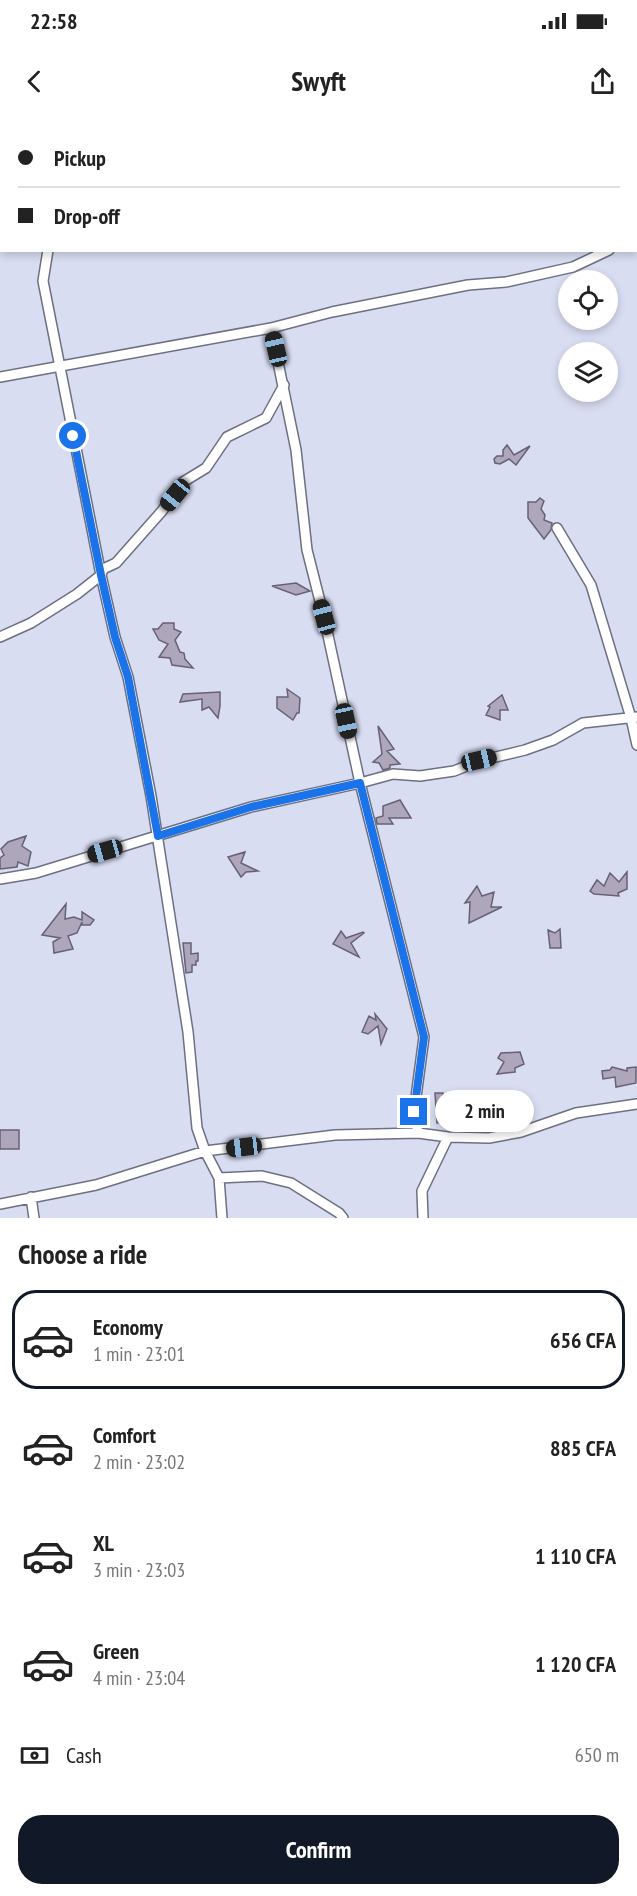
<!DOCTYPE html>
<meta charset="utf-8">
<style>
body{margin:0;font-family:"PT Sans Narrow",sans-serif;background:#f6f6f6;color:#222;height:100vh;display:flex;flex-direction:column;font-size:22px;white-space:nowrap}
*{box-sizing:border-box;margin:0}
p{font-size:20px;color:#767676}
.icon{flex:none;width:33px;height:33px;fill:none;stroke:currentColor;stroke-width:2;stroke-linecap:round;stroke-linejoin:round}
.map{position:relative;height:1098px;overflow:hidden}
.sheet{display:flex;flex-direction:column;background:#fff;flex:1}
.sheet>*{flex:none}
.banner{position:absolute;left:0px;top:0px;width:638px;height:132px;box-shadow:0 3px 9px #0003;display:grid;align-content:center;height:132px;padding:0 18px;background:#fff}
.controls{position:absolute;left:558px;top:150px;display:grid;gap:12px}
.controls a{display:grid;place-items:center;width:60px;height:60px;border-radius:50%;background:#fff;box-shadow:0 3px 9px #0003;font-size:30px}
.end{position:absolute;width:27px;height:27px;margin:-14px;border:8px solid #1a73e8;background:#fff;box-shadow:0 0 0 3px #fff}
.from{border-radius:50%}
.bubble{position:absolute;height:42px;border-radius:21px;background:#fff;box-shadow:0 3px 9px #0003;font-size:20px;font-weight:800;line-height:42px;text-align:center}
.car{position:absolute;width:18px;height:36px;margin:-18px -9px;border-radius:8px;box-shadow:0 0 4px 2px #0007;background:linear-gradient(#222 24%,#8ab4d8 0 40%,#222 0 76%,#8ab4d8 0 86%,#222 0)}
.banner b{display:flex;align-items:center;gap:21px;height:57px;font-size:22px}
.banner b+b{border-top:2px solid #e0e0e0}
.banner i{width:15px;height:15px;background:#222}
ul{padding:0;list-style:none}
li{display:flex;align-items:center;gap:18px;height:99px;margin:0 12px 9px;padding:0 6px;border:3px solid transparent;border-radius:24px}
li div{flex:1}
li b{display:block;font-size:22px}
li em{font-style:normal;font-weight:800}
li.current{border-color:#111827}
li>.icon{width:54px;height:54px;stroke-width:1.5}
h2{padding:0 18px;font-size:27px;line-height:72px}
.pay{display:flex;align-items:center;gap:15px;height:66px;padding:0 18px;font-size:22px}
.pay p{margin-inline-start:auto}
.primary-button{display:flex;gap:12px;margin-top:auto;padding:12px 18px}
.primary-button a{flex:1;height:69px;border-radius:24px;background:#111827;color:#fff;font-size:24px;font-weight:800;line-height:69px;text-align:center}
.status{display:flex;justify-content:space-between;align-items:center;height:42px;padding:0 30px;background:#fff;direction:ltr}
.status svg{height:16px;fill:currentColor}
header{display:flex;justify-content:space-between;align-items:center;height:78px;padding:0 18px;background:#fff;font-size:27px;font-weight:800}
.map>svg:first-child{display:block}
</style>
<div class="status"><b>22:58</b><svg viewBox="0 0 49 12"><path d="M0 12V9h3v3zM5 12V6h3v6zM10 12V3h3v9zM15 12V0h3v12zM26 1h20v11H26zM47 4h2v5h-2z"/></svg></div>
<header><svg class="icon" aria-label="back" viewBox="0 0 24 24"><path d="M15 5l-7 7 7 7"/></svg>Swyft<svg class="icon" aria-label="share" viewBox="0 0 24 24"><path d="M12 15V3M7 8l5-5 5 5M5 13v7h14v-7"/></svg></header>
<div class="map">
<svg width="637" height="1098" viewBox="0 0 637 1098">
<rect width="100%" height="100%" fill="#d9ddf2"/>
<path fill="#aea6ba" stroke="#686173" stroke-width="1.5" d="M507,325l7,10 16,-9 -14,19 -7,-6 -9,5 -5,-1 -1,-4 3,-3h6v-6z
M540,378l4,3 -3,8 4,6 -1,5 8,3 -1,7 -7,9 -16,-21v-16h8z
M296,463l14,8 -14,4 -24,-9z
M163,503h11v6l7,3 -6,8 5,12 4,1 1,6 8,9 -21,-3 -2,-7 -11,-1 9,-13 -9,-4 -6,-11h5z
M287,569l13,9 -1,15h-2l-4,7 -16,-12v-11h11z
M220,572v14l-2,12 -9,-11 -7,3v-11l-22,3 3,-8z
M502,575l6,15h-8v10l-14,-5 4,-8 -2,-1z
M378,606l16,23 -7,2 13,13 -10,1v3l-7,2 -4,-7 -6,-1 9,-8z
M400,680l11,18h-22l4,6h-16l-1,-6 7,-2v-10z
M26,716l-4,10 9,6 -3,14 -10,-4 -1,5 -17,2v-11l4,-3 -3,-6 7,-7z
M245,732l-4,11 17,8 -12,1 -5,5 -13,-20z
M627,752v17l-9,4 1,3 -25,-2 -4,-3 7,-11 7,6 6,-13 9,9z
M477,766l5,10 12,-4 -3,15h11l-33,16 1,-21 -5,1z
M66,784l-1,15 9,-2 8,3v-8l12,8 -4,5h-8v-3l-5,11 -9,3 5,13 -19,4 -1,-11 7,-4 -18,-3z
M560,809l1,19h-11l-2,-18 7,3z
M341,811l5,7 17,-6 1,1 -13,10 8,14 -26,-13z
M183,823h8v11l7,-1v8h-2v4h-4v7l-6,1z
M375,894l12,15 -6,15 -3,-18 -10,8 -6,-2 7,-16 7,4z
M520,932l4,12 -9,4v4l-18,2 7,-12 -6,-4 3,-5z
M612,947l15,4v-3l9,-1v16l-20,4 -1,-10 -12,2 -1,-8 8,-1z
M435,973h8l1,29 -7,1z
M0,1010h19v19h-19z"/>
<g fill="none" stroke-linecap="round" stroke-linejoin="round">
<g stroke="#6c7082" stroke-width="12">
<path id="street" d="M76,0v2
M636,118l1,-1
M48,130l-5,31 58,294 14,62 13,40 23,119 37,236 9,96 8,23 14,27 3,40
M271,208l25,122 11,100 17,67 36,166 64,254 -10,75 4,21
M0,257l271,-49 61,-16 136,-27 38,-3 67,-15 36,-17
M557,408l34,57 40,133 6,27
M0,517l31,-14 46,-29 24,-19 2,-6 13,-6 46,-52 21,-29 23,-14 21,-31 39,-19 18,-33
M0,759l36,-6 215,-66 109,-24 33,-9 27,2 34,-5 25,-10 46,-11 28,-10 30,-17 54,-6
M219,1058l43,-2 29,7 48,30 4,5
M31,1077l3,21
M0,1084l96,-19 109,-34 130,-16 83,-2 30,4 41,1 32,-6 55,-19 61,-9
M423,1098l-1,-27 26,-54"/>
</g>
<use href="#street" stroke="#fff" stroke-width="9"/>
</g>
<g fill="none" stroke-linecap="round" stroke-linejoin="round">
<path stroke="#1a73e8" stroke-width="8" d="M73,316l28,139 14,62 13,40 30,159 93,-29 109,-24 64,254 -10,75"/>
</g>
</svg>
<div class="controls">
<a><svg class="icon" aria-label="locate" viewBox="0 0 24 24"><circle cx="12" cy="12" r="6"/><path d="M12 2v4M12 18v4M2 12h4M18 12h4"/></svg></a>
<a><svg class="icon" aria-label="layers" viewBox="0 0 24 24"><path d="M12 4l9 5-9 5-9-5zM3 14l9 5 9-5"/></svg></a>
</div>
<i class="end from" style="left:73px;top:316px"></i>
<i class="end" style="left:414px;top:992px"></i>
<div class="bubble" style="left:435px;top:970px;width:99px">2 min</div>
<i class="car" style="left:276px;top:229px;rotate:347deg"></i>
<i class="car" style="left:175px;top:375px;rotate:219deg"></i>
<i class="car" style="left:324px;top:497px;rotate:345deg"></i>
<i class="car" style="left:346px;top:601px;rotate:168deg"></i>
<i class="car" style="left:479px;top:640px;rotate:77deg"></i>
<i class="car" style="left:105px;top:731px;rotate:254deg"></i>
<i class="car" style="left:244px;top:1027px;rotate:263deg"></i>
<div class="banner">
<b><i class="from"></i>Pickup</b>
<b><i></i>Drop-off</b>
</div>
</div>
<section class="sheet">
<h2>Choose a ride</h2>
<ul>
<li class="current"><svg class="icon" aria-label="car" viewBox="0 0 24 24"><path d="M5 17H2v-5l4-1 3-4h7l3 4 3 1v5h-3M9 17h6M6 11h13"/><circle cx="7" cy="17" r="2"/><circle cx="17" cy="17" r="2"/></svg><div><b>Economy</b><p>1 min · 23:01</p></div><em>656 CFA</em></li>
<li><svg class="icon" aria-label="car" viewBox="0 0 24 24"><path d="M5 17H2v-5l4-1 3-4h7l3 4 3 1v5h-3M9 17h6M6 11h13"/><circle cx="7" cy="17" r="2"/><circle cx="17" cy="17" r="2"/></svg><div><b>Comfort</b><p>2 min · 23:02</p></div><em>885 CFA</em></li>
<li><svg class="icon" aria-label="car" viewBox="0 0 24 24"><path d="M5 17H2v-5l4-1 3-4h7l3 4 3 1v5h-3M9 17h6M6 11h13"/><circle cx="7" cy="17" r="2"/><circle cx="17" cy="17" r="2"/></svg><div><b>XL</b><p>3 min · 23:03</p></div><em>1 110 CFA</em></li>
<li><svg class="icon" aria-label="car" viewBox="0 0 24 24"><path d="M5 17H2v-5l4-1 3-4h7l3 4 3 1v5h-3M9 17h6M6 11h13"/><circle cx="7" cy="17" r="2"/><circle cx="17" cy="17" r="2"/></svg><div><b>Green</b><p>4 min · 23:04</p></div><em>1 120 CFA</em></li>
</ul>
<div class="pay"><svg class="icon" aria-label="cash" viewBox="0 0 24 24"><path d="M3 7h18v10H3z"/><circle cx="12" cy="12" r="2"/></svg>Cash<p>650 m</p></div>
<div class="primary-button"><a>Confirm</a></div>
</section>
